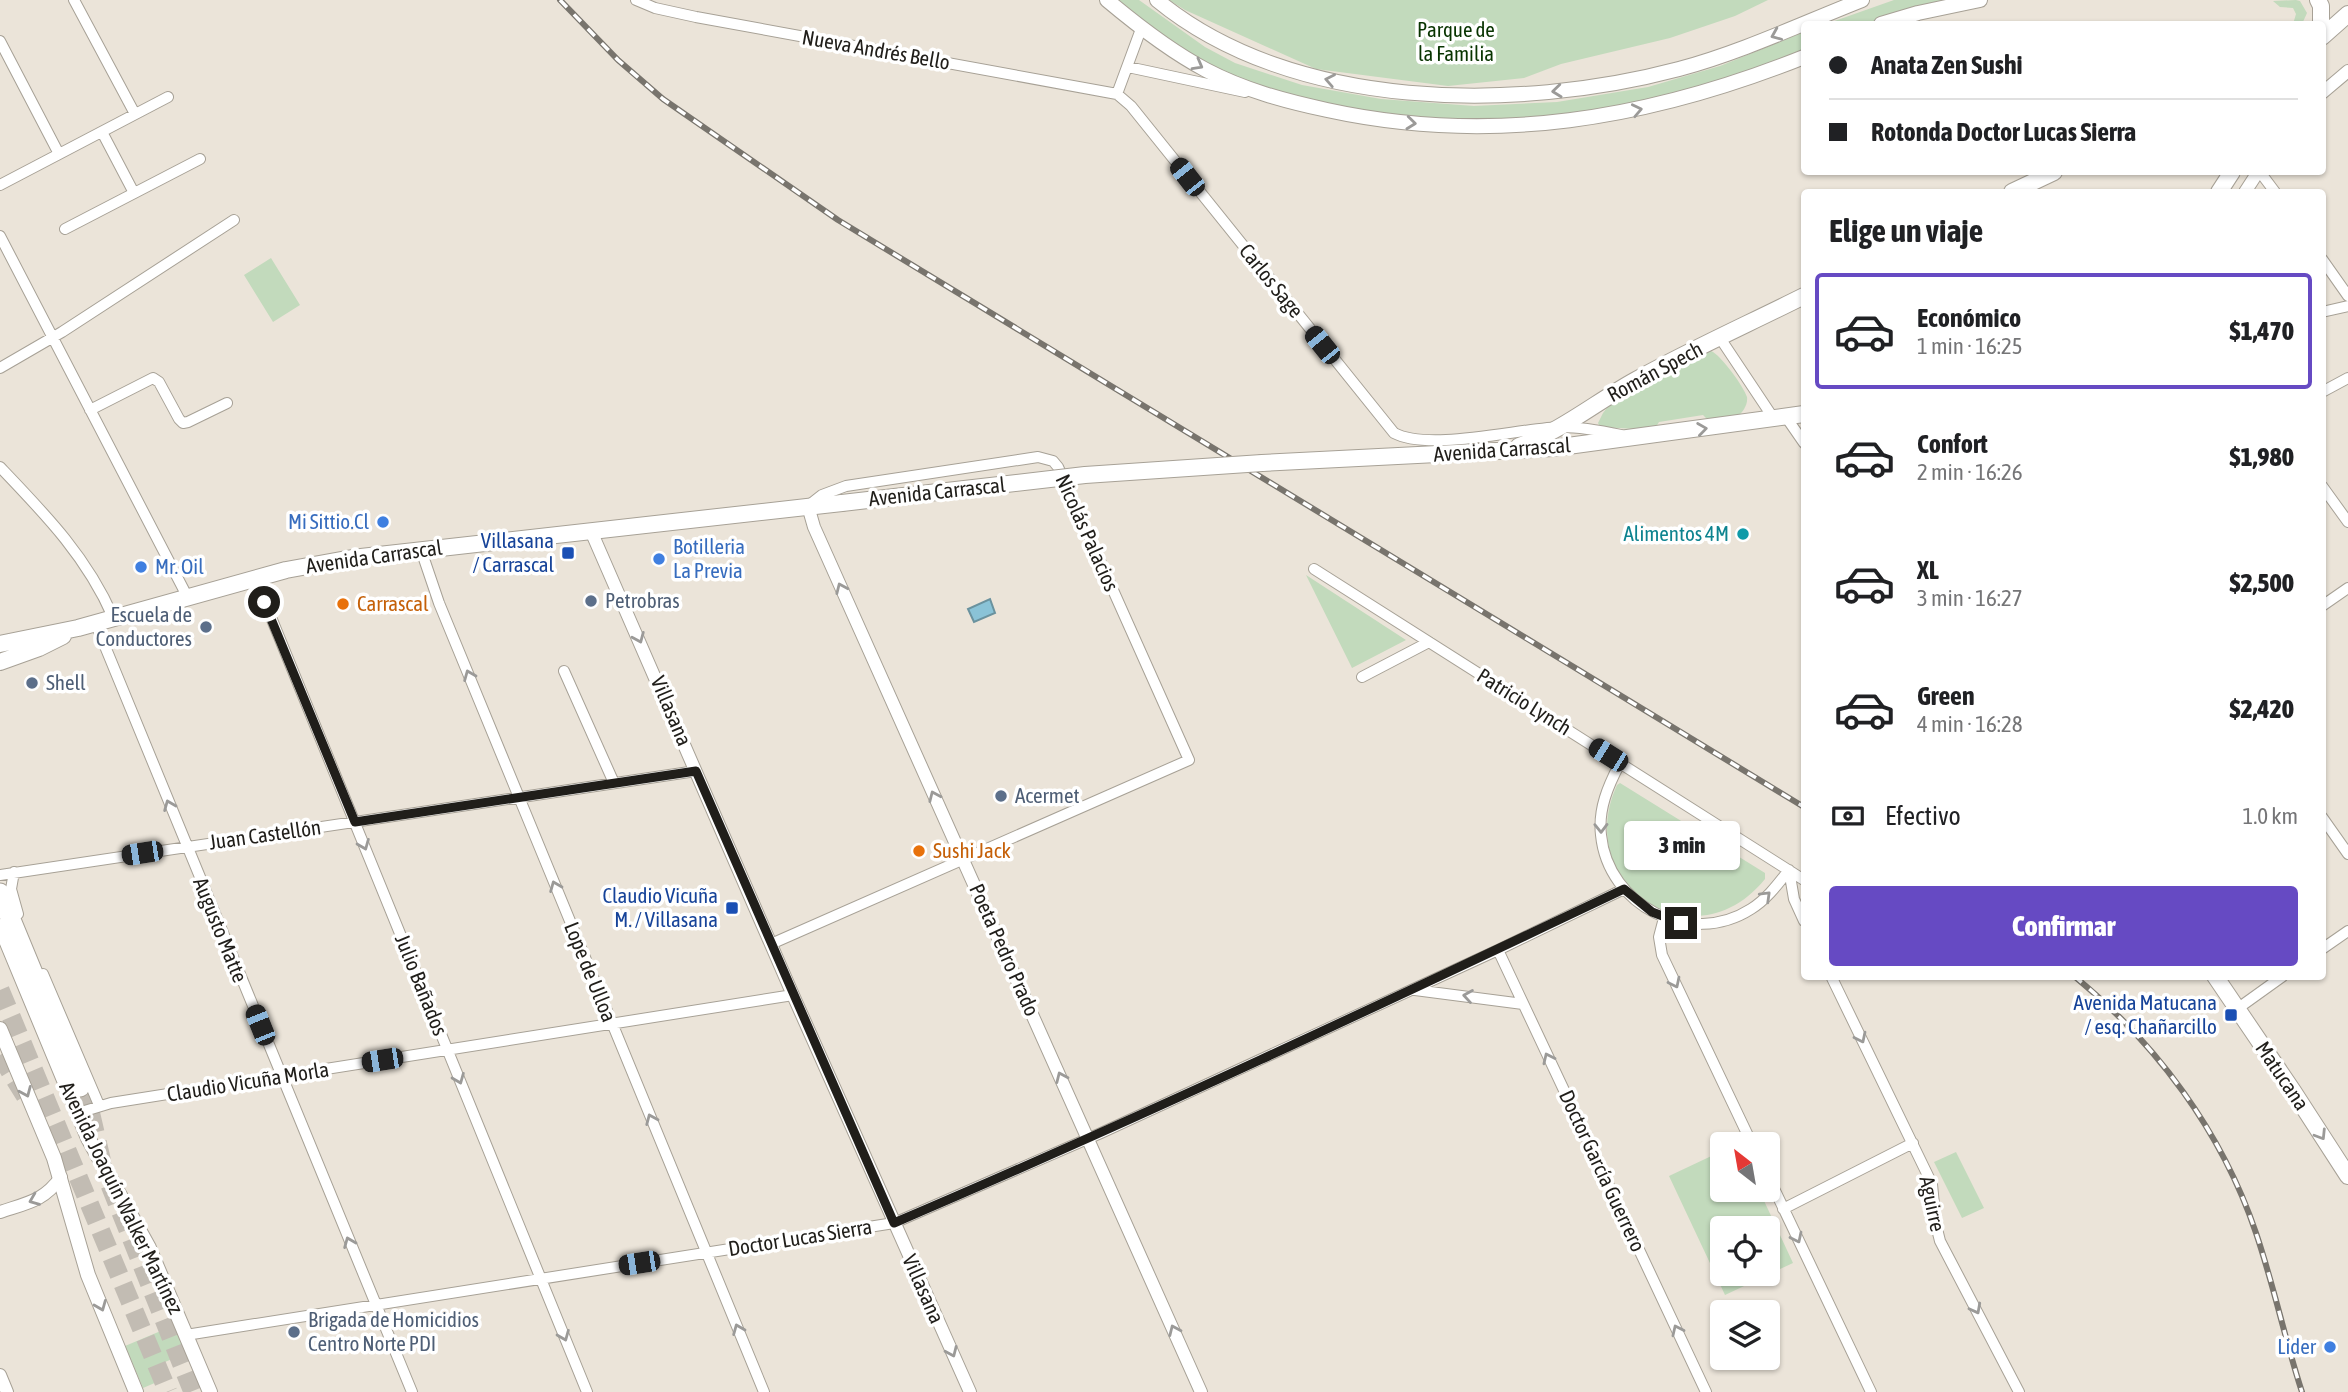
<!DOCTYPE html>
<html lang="es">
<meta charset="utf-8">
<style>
body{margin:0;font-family:"Asap Condensed",sans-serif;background:#f6f6f6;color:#202124;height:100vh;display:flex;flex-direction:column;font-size:26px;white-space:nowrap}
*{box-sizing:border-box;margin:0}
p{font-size:23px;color:#757577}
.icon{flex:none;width:38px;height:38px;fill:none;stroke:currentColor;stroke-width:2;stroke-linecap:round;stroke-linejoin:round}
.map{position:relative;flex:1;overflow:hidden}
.drawer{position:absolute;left:1801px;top:189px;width:525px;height:791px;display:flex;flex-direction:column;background:#fff;border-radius:7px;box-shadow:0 2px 5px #0004}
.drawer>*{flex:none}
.hud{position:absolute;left:1801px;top:21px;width:525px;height:154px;border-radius:7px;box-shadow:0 2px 5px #0004;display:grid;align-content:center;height:154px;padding:0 28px;background:#fff}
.needle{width:46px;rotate:329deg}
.tools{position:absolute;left:1710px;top:1132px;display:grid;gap:14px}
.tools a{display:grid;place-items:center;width:70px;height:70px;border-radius:7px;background:#fff;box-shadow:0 2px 5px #0004;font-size:35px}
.end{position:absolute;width:32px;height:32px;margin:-16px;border:9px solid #201e1a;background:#fff;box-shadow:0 0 0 4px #fff}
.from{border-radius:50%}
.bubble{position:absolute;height:49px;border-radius:7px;background:#fff;box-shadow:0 2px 5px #0004;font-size:23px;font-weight:800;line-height:49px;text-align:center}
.car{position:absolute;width:21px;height:42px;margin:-21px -10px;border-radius:9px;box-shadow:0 0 5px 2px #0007;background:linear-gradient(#222 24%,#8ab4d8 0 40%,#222 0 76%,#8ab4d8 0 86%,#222 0)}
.hud b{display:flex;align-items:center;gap:24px;height:66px;font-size:26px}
.hud b+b{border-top:2px solid #e0e0e0}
.hud i{width:18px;height:18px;background:#202124}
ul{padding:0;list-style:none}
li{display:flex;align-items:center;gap:21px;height:116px;margin:0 14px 10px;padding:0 14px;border:4px solid transparent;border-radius:7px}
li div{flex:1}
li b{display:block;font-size:26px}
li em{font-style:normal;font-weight:800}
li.active{border-color:#664ac3}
li>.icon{width:63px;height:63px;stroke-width:1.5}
h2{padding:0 28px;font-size:32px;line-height:84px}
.pay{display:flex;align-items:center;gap:18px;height:77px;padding:0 28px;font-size:26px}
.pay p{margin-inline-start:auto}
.button{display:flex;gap:14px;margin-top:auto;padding:14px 28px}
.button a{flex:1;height:80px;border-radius:7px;background:#664ac3;color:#fff;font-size:28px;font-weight:800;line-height:80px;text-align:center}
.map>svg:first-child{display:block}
</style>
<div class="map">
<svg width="2348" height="1392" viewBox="0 0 2348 1392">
<rect width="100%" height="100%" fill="#ebe4d9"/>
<path fill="#c2dabc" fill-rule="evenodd" d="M1113,0h26l66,47 30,16 67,22 79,14 93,7 83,-4 91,-15 72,-21 84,-34v19l-44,19 -172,46 -107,8 -83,-6 -128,-24 -77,-35z
M1169,0h599l-33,16 -65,22 -109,26 -37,14 -76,8 -132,-17 -131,-59z
M1894,0h54l-79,24h-43z
M2296,0l4,1 7,12 -5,11h-9l3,-10 -3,-6 -13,-1 -7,-6z
M271,258l29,47 -27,17 -29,-47z
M1711,351c10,4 33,36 36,46 1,8 -4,15 -10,20l-27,5 -7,-7 -44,7 -5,8 -54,-3 -2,-4 5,-10 10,-13z
M1306,575l100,65 -54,28z
M1620,783l145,90v6c-70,87 -194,7 -148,-94z
M1722,1151v39h37l34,73 -68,32 -56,-119zM1722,1228h46v46h-46z
M1956,1152l28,56 -22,10 -28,-56z
M175,1325l11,28 -35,15 6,14 -14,6 -18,-42z"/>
<path fill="#8ac3d7" stroke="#6a929e" stroke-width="2" d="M990,599l5,14 -21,9 -6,-13z"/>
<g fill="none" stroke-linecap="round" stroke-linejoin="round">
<path stroke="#c2bcb3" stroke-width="19" stroke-dasharray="19 10" stroke-linecap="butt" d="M0,990l168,402
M0,1055l29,47
M80,1087l11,28 11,48
M110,1185l83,207"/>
<g stroke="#a7a196" stroke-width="12">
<path id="minor" d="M74,0l61,114
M636,0l19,8 41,9 421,77 14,12 263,327c36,19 126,-5 168,-6 19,0 40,4 59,8
M0,41l59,113
M1128,67l117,25
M1117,94l24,-65
M102,132l32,61
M2260,172l15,20
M0,185l168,-88
M65,229l135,-70
M0,236l187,360
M2322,259l26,37
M2322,312l26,-6
M1720,338l54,81
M0,368l62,-36 172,-112
M2322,392l26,-14
M90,410l63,-32 6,4 20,37 4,4 5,-1 39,-19
M1786,417l18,26
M0,467c45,47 87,90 113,150
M2322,486l26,36
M421,550l18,53 325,789
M1314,569l490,311
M255,578l332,814
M2322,606l26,-18
M95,622l317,770
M564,671l50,112
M1362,677l67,-35
M1620,763c-12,23 -22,46 -19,72 7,71 89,113 150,74 16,-10 27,-25 38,-39
M2322,817l26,37
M1789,870l5,29 10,22
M14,872l-3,17 7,25
M0,875l696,-104
M1664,918l-5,19 3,18 90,189
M771,944l418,-184 -131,-293 -5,-6 -15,-4 -192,29 -24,9 -14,11
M2322,949l26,-18
M1498,950l208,442
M43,974l56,131
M1831,976l101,208 4,41 4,16 79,151
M1415,990l108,14
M2237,1009l46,-33
M78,1113l33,-10 682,-108
M1768,1176l103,216
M1783,1209l130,-66
M186,1335l708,-112 207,-90 397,-183 126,-61"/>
</g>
<g stroke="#a7a196" stroke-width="14">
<path id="tertiary" d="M2322,93l26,-22
M2245,192l13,-20
M808,506l6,21 387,865
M591,531l202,464 177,397
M0,1212c27,-9 44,-11 61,-35
M0,1375l7,17"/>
</g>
<g stroke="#a7a196" stroke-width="16">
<path id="secondary" d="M1107,0c31,26 63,51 99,70 38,20 79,31 121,40 165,36 322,9 477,-53
M1157,0c136,112 360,112 522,69 63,-17 122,-45 183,-69
M1881,24l37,-11 62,-13
M0,926l88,212 61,110 61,144
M0,1029l54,129 34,117 48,117"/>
</g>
<g stroke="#a7a196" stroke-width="18">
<path id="primary" d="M2318,0l3,6v18
M2322,37l26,-23
M2012,192l42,-20
M2219,192l13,-20
M1519,446c43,-15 77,-44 117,-66 54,-30 112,-56 168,-84
M1262,463l291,-15 251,-34
M0,644l78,-16 208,-58 66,-12 490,-55
M0,662l39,-14 24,-12
M2215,976l78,115 55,85"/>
</g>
<g stroke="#a7a196" stroke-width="21">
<path id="motorway" d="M0,893l80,194"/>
</g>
<use href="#minor" stroke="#fff" stroke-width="10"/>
<use href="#tertiary" stroke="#fff" stroke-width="12"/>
<use href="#secondary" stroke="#fff" stroke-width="14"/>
<use href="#primary" stroke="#fff" stroke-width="16"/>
<use href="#motorway" stroke="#fff" stroke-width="19"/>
<g stroke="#78746d" stroke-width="6">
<path id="rail" d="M560,0l58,60 45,39 175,121 966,587
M2074,976c83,68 148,156 182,257 18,53 29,107 46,159"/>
</g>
<use href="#rail" stroke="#fff" stroke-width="3.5" stroke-dasharray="10" stroke-linecap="butt"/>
<g stroke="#a7a196" stroke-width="18" stroke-linecap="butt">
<path id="primary-bridge" d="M842,503l243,-28 177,-12"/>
</g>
<use href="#primary-bridge" stroke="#fff" stroke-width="16"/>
</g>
<defs><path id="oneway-chevron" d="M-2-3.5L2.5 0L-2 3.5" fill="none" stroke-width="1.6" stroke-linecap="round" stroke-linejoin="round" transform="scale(1.75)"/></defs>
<g stroke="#9b9a98">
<use href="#oneway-chevron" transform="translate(1776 35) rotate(157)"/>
<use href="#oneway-chevron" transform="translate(1198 65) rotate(29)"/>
<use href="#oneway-chevron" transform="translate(1330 80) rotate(-169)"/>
<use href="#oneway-chevron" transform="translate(1557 91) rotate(174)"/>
<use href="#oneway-chevron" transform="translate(1637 110) rotate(-12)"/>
<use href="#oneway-chevron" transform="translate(1411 123) rotate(6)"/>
<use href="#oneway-chevron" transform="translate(1702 429) rotate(-8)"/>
<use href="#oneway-chevron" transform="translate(841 588) rotate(-114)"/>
<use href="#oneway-chevron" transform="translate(639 638) rotate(67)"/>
<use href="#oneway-chevron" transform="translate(469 675) rotate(-112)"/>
<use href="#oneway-chevron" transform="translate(934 796) rotate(-114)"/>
<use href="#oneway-chevron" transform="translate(169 805) rotate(-112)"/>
<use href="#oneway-chevron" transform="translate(1601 828) rotate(89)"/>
<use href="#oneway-chevron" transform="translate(364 845) rotate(68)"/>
<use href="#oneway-chevron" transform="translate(555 886) rotate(-112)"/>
<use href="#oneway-chevron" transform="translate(1766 896) rotate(-44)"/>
<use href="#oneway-chevron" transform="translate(1675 983) rotate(64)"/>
<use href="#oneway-chevron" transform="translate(1468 996) rotate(-171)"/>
<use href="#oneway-chevron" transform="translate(1861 1038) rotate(64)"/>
<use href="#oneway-chevron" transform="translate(1548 1058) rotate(-115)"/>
<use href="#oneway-chevron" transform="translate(1061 1077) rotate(-114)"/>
<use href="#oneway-chevron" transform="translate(459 1079) rotate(68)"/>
<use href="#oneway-chevron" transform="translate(26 1092) rotate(67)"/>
<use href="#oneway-chevron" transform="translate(651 1119) rotate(-113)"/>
<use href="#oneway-chevron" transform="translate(2321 1135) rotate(58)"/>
<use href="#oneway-chevron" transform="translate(34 1200) rotate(158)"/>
<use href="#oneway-chevron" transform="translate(1797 1238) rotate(64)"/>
<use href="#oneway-chevron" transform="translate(349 1242) rotate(-112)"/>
<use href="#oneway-chevron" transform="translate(101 1306) rotate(68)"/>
<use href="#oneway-chevron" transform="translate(1976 1309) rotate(62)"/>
<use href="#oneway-chevron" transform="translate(738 1329) rotate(-112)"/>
<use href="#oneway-chevron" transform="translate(1174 1330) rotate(-114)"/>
<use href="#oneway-chevron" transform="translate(1677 1330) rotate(-115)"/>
<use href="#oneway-chevron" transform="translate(564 1336) rotate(68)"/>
<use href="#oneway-chevron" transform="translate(952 1352) rotate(66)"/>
</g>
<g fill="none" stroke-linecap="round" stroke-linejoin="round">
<path stroke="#201e1a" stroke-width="9" d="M264,602l91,220 341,-51 198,452c246,-105 488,-219 730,-334l28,23 29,11"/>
</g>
<g fill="#3f7fe0" stroke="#fff" stroke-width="2.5">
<circle cx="383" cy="522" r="7"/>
<circle cx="659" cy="559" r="7"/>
<circle cx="141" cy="567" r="7"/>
<circle cx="2330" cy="1347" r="7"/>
</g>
<circle fill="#0f9aa8" stroke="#fff" stroke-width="2.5" cx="1743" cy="534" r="7"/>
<g fill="#1a4fb4" stroke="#fff" stroke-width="2.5">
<rect x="561" y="546" width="14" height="14" rx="3.5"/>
<rect x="725" y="901" width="14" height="14" rx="3.5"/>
<rect x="2224" y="1008" width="14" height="14" rx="3.5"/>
</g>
<g fill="#5c6f8a" stroke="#fff" stroke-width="2.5">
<circle cx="591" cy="601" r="7"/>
<circle cx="206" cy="627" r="7"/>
<circle cx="32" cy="683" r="7"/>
<circle cx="1001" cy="796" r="7"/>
<circle cx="294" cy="1332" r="7"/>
</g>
<g fill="#e8710a" stroke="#fff" stroke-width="2.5">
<circle cx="343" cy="604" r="7"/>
<circle cx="919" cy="851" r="7"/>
</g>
<g text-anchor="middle" stroke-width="7" stroke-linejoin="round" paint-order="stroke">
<g font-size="21" fill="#083400" stroke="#fff">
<text x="1456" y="37">Parque de<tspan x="1456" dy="24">la Familia</tspan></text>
</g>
<g font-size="21" fill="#201e1a" stroke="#fff">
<text transform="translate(876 50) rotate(10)" y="7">Nueva Andrés Bello</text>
<text transform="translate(1271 281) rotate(51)" y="7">Carlos Sage</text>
<text transform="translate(1655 372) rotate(-28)" y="7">Román Spech</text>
<text transform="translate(1502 450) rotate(-4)" y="7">Avenida Carrascal</text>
<text transform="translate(937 492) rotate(-6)" y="7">Avenida Carrascal</text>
<text transform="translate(1087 533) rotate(66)" y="7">Nicolás Palacios</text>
<text transform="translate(374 557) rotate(-8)" y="7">Avenida Carrascal</text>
<text transform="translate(1524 702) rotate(32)" y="7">Patricio Lynch</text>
<text transform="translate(671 711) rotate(67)" y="7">Villasana</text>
<text transform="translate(265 835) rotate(-8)" y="7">Juan Castellón</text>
<text transform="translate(220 930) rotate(68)" y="7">Augusto Matte</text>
<text transform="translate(1004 950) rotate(66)" y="7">Poeta Pedro Prado</text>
<text transform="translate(590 972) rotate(68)" y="7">Lope de Ulloa</text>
<text transform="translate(421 985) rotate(68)" y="7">Julio Bañados</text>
<text transform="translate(2282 1076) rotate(56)" y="7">Matucana</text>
<text transform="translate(248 1082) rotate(-9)" y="7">Claudio Vicuña Morla</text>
<text transform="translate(1602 1171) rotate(65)" y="7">Doctor García Guerrero</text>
<text transform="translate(121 1198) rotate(64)" y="7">Avenida Joaquín Walker Martínez</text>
<text transform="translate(1932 1204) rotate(78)" y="7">Aguirre</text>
<text transform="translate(800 1238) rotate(-9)" y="7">Doctor Lucas Sierra</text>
<text transform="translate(923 1289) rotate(66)" y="7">Villasana</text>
</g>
<g font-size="21" fill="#366cbe" stroke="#fff" text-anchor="end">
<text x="369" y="529">Mi Sittio.Cl</text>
<text x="673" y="554" text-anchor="start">Botilleria<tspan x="673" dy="24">La Previa</tspan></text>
<text x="155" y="574" text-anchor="start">Mr. Oil</text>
<text x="2316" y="1354">Lider</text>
</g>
<g font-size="21" fill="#0d838f" stroke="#fff" text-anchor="end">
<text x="1729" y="541">Alimentos 4M</text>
</g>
<g font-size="21" fill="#164399" stroke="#fff" text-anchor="end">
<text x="554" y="548">Villasana<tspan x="554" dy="24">/ Carrascal</tspan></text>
<text x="718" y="903">Claudio Vicuña<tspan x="718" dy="24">M. / Villasana</tspan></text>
<text x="2217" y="1010">Avenida Matucana<tspan x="2217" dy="24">/ esq. Chañarcillo</tspan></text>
</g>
<g font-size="21" fill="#4e5e75" stroke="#fff" text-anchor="start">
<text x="605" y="608">Petrobras</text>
<text x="192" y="622" text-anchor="end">Escuela de<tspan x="192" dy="24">Conductores</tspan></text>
<text x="46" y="690">Shell</text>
<text x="1015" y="803">Acermet</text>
<text x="308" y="1327">Brigada de Homicidios<tspan x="308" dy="24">Centro Norte PDI</tspan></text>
</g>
<g font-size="21" fill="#c56008" stroke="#fff" text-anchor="start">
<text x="357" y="611">Carrascal</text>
<text x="933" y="858">Sushi Jack</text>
</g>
</g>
</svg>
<div class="tools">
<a><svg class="needle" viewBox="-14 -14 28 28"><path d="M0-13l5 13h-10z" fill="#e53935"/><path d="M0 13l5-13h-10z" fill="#757577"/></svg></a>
<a><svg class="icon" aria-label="locate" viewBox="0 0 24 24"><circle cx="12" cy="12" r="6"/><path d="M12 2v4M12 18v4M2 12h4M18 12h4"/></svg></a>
<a><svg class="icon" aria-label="layers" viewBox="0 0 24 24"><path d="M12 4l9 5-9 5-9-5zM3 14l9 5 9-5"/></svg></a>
</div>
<i class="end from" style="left:264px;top:602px"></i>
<i class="end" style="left:1681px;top:923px"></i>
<div class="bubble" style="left:1624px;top:821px;width:116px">3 min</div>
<i class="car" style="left:1187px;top:177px;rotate:322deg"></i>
<i class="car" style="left:1322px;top:345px;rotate:321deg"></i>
<i class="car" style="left:1608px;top:755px;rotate:302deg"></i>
<i class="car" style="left:142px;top:853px;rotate:261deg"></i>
<i class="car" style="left:260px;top:1025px;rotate:338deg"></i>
<i class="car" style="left:382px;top:1060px;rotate:261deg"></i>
<i class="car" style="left:639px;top:1263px;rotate:261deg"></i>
<div class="hud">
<b><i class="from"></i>Anata Zen Sushi</b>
<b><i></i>Rotonda Doctor Lucas Sierra</b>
</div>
<section class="drawer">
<h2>Elige un viaje</h2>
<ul>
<li class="active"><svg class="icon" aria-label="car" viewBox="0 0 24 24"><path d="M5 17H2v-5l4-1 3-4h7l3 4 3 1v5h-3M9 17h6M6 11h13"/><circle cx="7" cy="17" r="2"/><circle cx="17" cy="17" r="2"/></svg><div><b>Económico</b><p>1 min · 16:25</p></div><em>$1,470</em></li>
<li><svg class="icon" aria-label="car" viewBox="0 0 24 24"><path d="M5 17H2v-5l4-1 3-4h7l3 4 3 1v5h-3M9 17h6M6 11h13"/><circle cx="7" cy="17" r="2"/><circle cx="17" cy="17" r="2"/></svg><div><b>Confort</b><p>2 min · 16:26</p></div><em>$1,980</em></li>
<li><svg class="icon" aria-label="car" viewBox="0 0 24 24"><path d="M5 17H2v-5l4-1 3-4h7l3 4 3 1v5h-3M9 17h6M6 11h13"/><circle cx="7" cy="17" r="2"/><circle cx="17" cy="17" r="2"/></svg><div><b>XL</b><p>3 min · 16:27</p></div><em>$2,500</em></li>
<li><svg class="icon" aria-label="car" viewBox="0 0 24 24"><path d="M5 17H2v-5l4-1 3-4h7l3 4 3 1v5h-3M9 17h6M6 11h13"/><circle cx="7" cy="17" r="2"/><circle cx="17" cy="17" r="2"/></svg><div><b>Green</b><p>4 min · 16:28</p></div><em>$2,420</em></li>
</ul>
<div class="pay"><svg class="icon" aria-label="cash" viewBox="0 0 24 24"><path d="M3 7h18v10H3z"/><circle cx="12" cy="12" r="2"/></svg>Efectivo<p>1.0 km</p></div>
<div class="button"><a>Confirmar</a></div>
</section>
</div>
